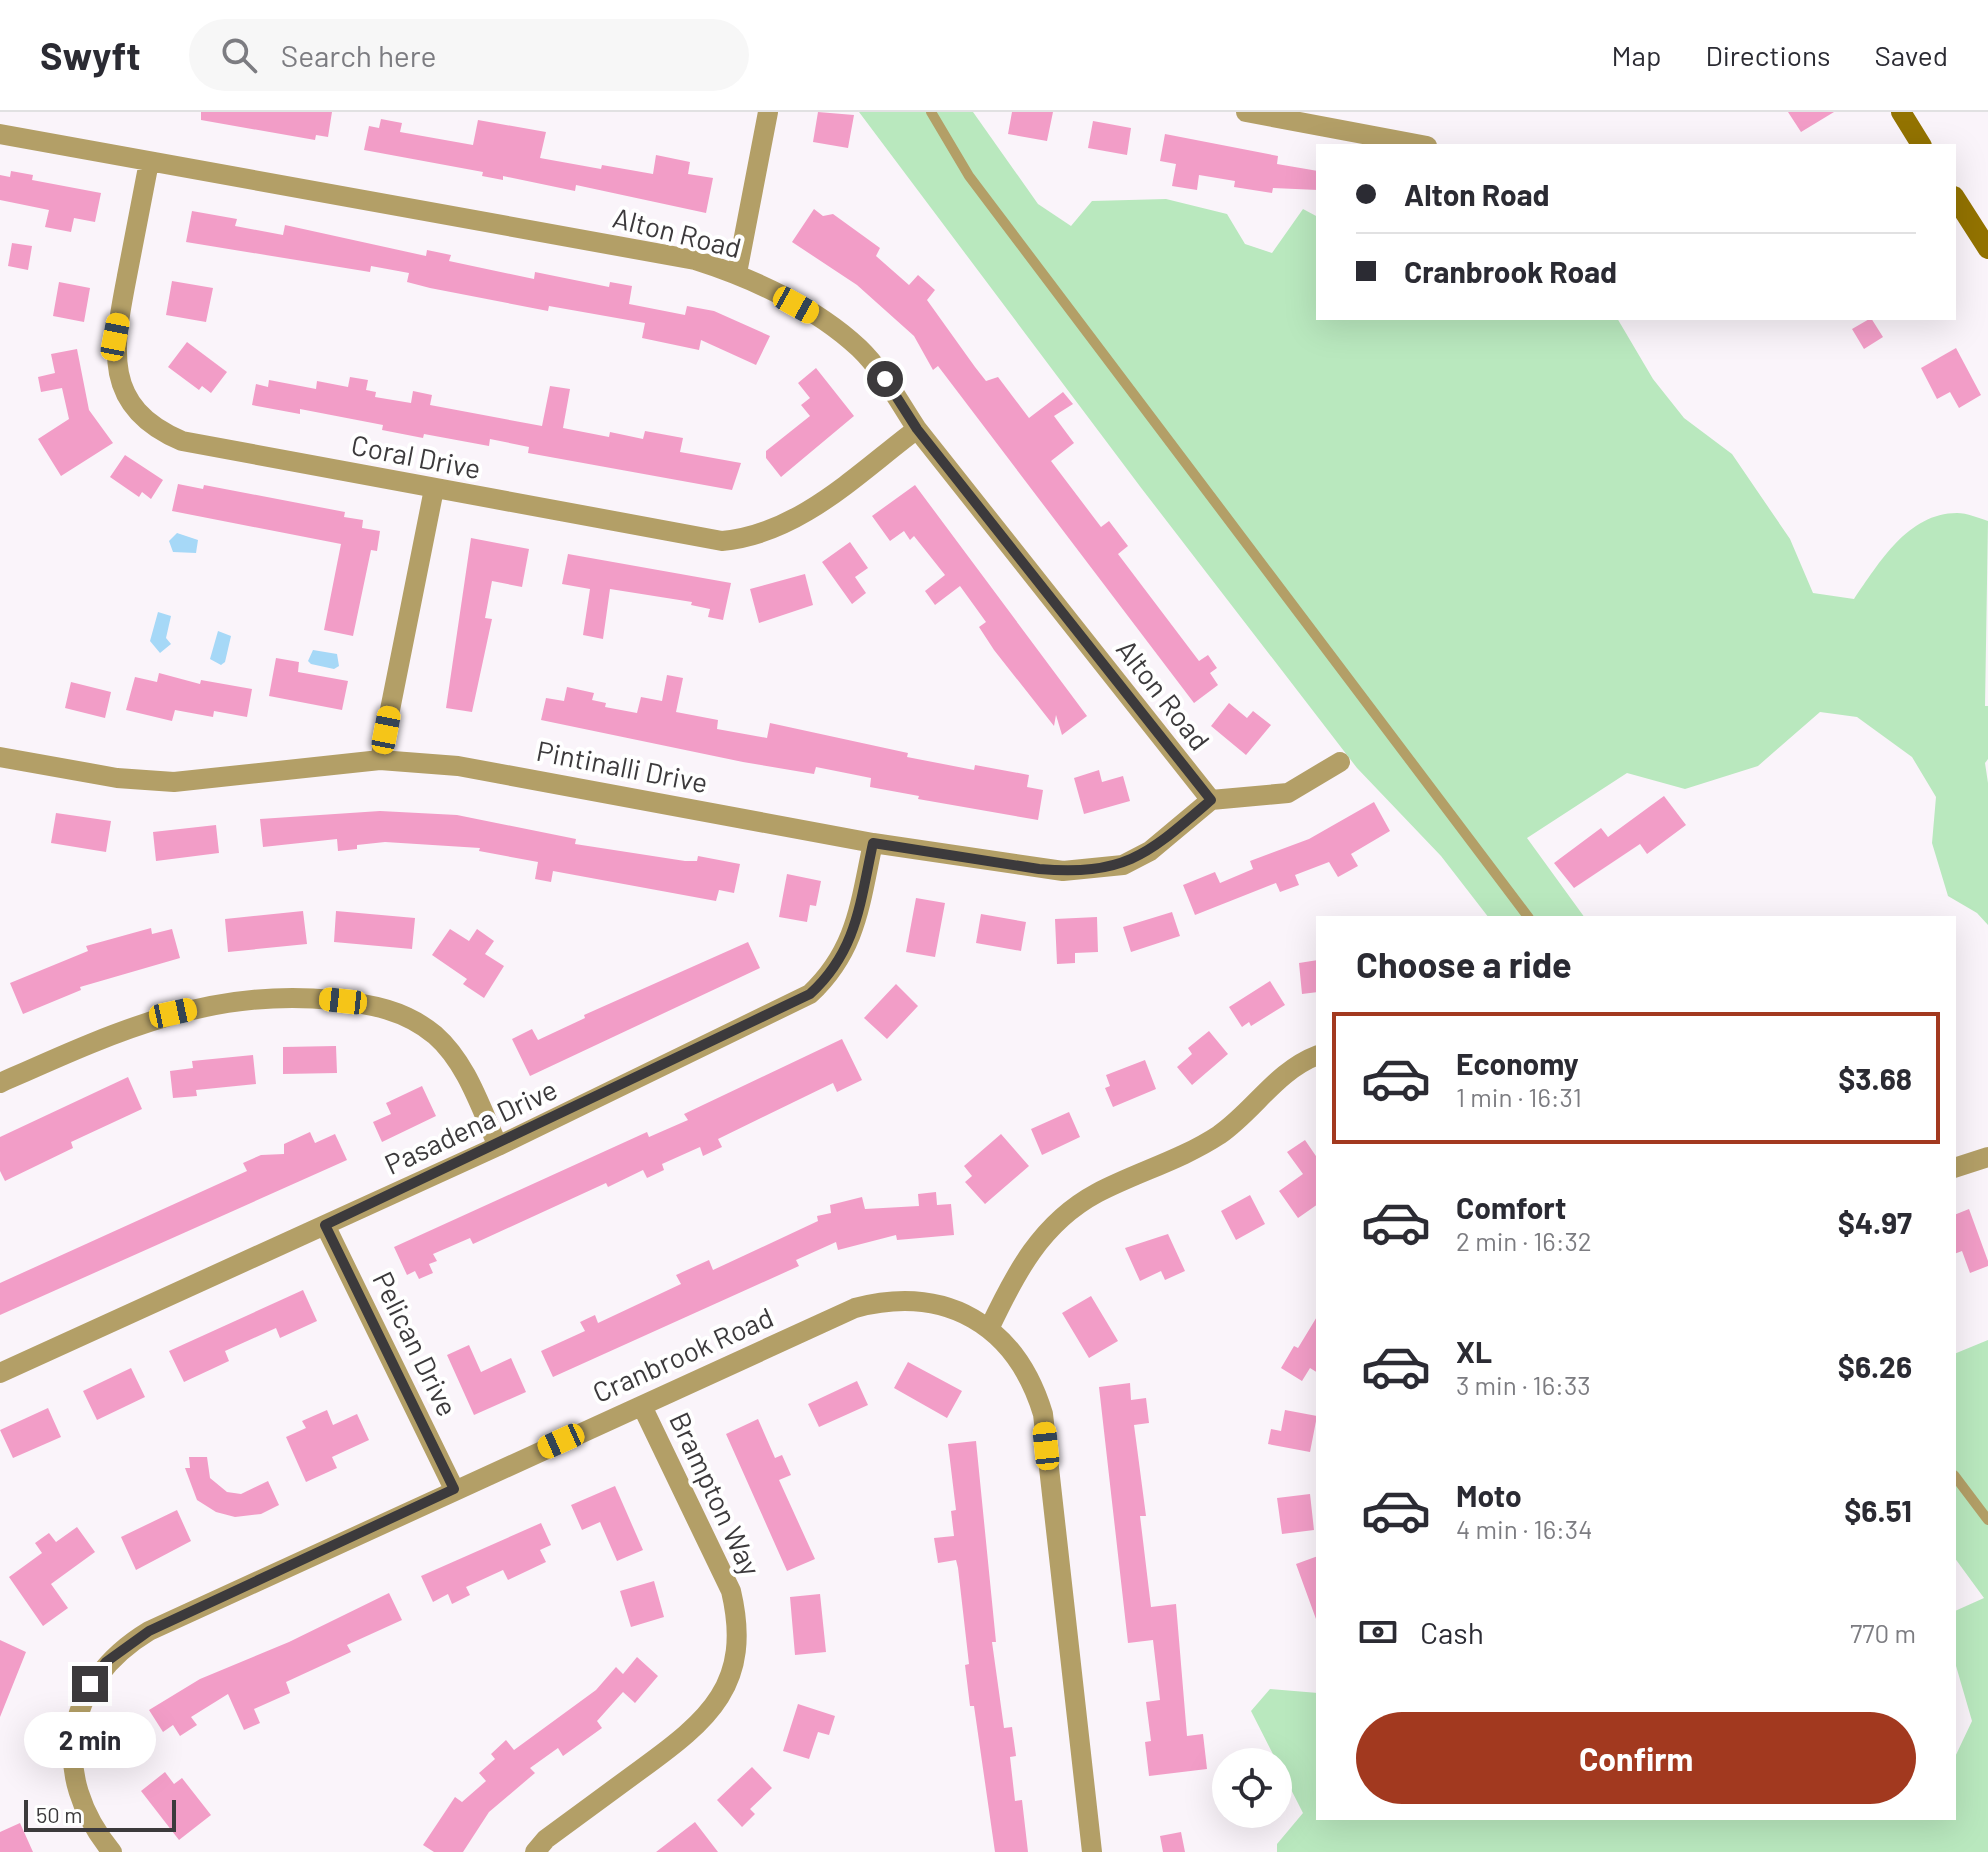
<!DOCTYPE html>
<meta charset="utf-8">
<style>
body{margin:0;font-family:Barlow,sans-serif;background:#f7f7f7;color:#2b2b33;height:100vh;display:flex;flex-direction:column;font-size:30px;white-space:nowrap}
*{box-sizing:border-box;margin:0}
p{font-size:26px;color:#7c7c81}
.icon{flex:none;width:44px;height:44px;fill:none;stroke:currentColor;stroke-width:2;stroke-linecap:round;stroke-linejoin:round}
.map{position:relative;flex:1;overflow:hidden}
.drawer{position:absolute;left:1316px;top:804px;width:640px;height:904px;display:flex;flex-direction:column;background:#fff;border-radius:0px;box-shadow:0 8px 32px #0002}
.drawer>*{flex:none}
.banner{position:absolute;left:1316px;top:32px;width:640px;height:176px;border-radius:0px;box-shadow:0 8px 32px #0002;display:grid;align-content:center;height:176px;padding:0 40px;background:#fff}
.tools{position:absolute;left:1212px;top:1636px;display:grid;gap:16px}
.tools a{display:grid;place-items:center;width:80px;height:80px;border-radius:50%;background:#fff;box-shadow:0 8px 32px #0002;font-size:40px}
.scale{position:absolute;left:24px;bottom:20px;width:152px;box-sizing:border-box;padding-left:8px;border:4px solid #3c3a3c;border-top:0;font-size:22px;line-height:28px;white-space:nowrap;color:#3c3a3c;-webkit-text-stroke:6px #fff;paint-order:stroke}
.end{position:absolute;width:36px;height:36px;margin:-18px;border:10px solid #3c3a3c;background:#fff;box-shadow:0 0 0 4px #fff}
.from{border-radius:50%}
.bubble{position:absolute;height:56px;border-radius:28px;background:#fff;box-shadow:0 8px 32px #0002;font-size:26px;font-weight:700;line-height:56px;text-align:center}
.car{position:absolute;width:24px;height:48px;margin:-24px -12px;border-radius:10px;box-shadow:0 0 6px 2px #0007;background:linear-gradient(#f5c518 24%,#345 0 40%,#f5c518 0 76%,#345 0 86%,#f5c518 0)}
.banner b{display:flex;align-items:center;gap:28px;height:76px;font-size:30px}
.banner b+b{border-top:2px solid #e1e1e2}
.banner i{width:20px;height:20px;background:#2b2b33}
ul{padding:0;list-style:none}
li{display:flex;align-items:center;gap:24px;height:132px;margin:0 16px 12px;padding:0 24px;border:4px solid transparent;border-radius:0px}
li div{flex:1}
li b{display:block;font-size:30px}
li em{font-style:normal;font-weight:700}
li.selected{border-color:#a2391f}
li>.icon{width:72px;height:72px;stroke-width:1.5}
h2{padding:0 40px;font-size:36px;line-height:96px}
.pay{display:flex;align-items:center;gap:20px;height:88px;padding:0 40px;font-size:30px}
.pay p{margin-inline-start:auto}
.primary-button{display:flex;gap:16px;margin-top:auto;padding:16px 40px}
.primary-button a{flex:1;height:92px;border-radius:48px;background:#a2391f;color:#fff;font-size:32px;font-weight:700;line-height:92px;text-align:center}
header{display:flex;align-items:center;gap:48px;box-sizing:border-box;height:112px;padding:0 40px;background:#fff;border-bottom:2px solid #e1e1e2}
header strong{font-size:38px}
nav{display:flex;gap:44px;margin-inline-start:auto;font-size:28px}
.search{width:560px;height:72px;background:#f7f7f7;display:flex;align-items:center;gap:20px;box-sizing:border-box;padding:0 28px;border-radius:44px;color:#7c7c81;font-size:30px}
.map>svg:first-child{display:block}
</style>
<header>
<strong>Swyft</strong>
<div class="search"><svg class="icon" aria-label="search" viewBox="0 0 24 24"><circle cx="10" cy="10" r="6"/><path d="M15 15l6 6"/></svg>Search here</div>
<nav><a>Map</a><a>Directions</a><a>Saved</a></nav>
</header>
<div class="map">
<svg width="1988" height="1740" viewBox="0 0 1988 1740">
<rect width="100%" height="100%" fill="#faf4fa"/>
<path fill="#b9e8be" d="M859,0h114l65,92 33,22 21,-25 74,-2 61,15 18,30 27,9 31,-44 15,8v101h299l36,61 31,39 48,36 58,85 23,54 41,6c25,-36 54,-86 103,-86 10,0 22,5 31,8l-3,185h3v53l-3,4 3,20v142l-11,-12 -29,-17 -16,-53 4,-46 -24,-40 -55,-40 -37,-5 -62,54 -73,23 -58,-16 -100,65 58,80h-96l-48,-62 -84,-88 -215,-279z
M1988,1228v512h-711v-8l26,-31 -52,-102 19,-22 48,4v125h636v-59l18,-38 -18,-62 1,-48 29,-13 -30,-41v-203z"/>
<path fill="#a6d8f7" d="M177,421l21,7 -2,13 -23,-1 -4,-11z
M158,500l13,4 -5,22 5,6 -11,9 -10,-12z
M218,519l13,5 -6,26 -4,3 -11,-6z
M313,538l24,4 2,12 -5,3 -23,-5 -3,-3z"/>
<path fill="#f29dc7" d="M201,0h131l-4,25 -12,-2 -1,5 -114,-20z
M818,0l36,3 -6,33 -35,-6z
M1012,0h41l-6,29 -39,-7z
M1788,0h46l-33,20z
M381,7l21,4 -2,9 73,13 5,-25 68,12 -6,26 61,11 1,-4 51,9 3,-19 34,7 -2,12 25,4 -7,35 -130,-28 -1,6 -72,-15v4l-21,-4 1,-4 -119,-22 5,-24 10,2z
M1093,9l38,7 -4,27 -39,-7z
M1165,22l113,22 -1,8 41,7v19l-45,-2 -1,5 -38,-6 1,-6 -36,-6 -2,15 -25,-4 4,-22 -16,-3z
M11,59l22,4 -1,5 69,13 -6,29 -21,-4 -3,14 -26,-5 4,-17 -49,-10v-25l10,2z
M814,97l9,7 10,-2 47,34 -4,8 33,29 9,-10 17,15 -8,10 48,67 11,14 12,-4 31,41 34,-26 10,12 -19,12 20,27 -23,18 50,66 8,-6 19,25 -10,8 81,107 9,-6 9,13 -7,5 8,12 -24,18 -256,-337 -5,4 -19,-34 -57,-51 -65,-43z
M192,99l45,8 -2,7 48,9 2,-10 141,31 1,-6 24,5 -2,6 85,18 1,-7 74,15 1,-5 22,4 -3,18 56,11 2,-9 27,5 56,25 -14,29 -55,-25 -2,10 -57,-12 3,-15 -96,-17 -1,5 -118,-23 -23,-6 2,-9 -38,-7 -1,6 -184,-30z
M12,131l20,3 -4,24 -20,-4z
M172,169l41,7 -7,34 -40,-7z
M59,170l31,6 -6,34 -31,-6z
M1871,206l12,19 -19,12 -12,-20z
M187,230l40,30 -16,21 -9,-7 -3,4 -31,-23z
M1956,236l25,47 -22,13 -9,-16 -13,7 -16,-31z
M77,237l12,61 24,33 -52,33 -23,-37 31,-20 -7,-31 -21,4 -3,-15 17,-4 -4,-19z
M816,256l38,48 -73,61 -15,-19v-7l44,-35 -9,-11 9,-7 -12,-15z
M350,265l18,3 -2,10 10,2 -1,5 36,6 2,-12 19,4 -2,10 112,21 8,-40 20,3 -7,39 46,9 1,-5 33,7 2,-8 38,7 -3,14 61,11 -9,27 -204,-37 1,-6 -39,-8 -1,7 -65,-12 -1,4 -41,-8 1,-5 -83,-16v5l-48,-9 4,-21 12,3 1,-7 47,9 1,-8 31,6z
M125,343l38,25 -12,19 -9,-7 -3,5 -29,-20z
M178,372l25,5 1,-4 141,27 -1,5 19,3 -1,8 18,3 -3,20 -6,-1 -18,86 -29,-6 17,-86 -169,-33z
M915,373l172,231 -25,19 -6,-20 -2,11 -60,-76 -15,-23 7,-5 -26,-36 -25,19 -10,-14 20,-16 -31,-39 -4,4 -6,-9 -14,10 -18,-25z
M471,426l58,11 -7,38 -30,-6 -7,37 7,1 -20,93 -26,-4z
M850,430l18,26 -13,9 11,16 -14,11 -30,-42z
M568,442l163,29 -8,37 -15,-3 2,-8 -19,-4 1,-3 -82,-13 -7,50 -20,-4 7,-46 -28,-5z
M805,462l8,31 -54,18 -9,-34z
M276,546l23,4 -1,10 50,9 -6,29 -73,-14z
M159,561l41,11 1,-4 51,9 -5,28 -33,-6 -1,6 -38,-7 -3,11 -46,-11 9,-33 22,5z
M667,563l16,3 -7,34 42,8 -1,9 50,9 3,-15 138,30 -1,4 67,13 1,-5 54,10 -2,12 16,3 -5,30 -120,-21 1,-3 -49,-9 1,-9 -55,-11 -2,7 -71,-12 -202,-42 5,-22 18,3 3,-14 27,6 -2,7 14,3 -1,4 32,6 4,-16 21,4z
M71,570l40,10 -6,26 -40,-10z
M1229,591l18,15 6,-7 18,14 -25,30 -35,-29z
M1099,658l3,12 21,-6 7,25 -46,13 -10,-36z
M1664,684l22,29 -39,29 -7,-10 -66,44 -20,-25 47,-35 7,9z
M1374,690l16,29 -39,23 7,12 -20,11 -9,-15 -34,13 4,10 -19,7 -4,-9 -81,32 -12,-30 32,-13 5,11 33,-14 -3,-8 59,-22z
M380,699l77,4 119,24 -1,5 110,17h12l1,-5 42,8 -6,29 -15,-3 -3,11 -163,-30 -2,11 -16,-3 3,-17 -59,-11 1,-3 -95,-6 -28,3v4l-19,2 -1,-12 -74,8 -3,-28z
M56,701l55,8 -5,31 -55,-9z
M216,713l3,28 -63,8 -3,-29z
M787,762l34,7 -5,25 -6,-1 -3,17 -28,-5z
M916,786l29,5 -10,54 -29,-5z
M303,799l4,33 -79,8 -3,-33z
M336,799l79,7 -3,31 -78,-7z
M1172,800l8,24 -49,16 -8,-25z
M981,802l45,8 -5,29 -45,-8z
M1097,805l1,35 -23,1v10l-18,1 -2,-45z
M151,816l1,6 20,-5 8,29 -100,29 1,3 -58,24 -13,-31 78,-32 -2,-5z
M450,817l19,12 8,-12 17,12 -9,13 19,12 -20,32 -21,-14 4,-5 -35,-24z
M748,830l12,26 -230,108 -18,-37 20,-10 6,11 47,-22 -1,-3z
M1318,848v32l-16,2 -3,-31z
M1270,869l15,24 -34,21 -2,-4 -7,5 -13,-20z
M896,872l22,22 -31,33 -23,-21z
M1209,919l19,23 -36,31 -15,-18 15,-13 -4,-6z
M842,927l20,41 -25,12 -4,-9 -115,56 4,8 -19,9 -3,-9 -38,17 2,6 -17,8 -4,-8 -35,17 -2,-4 -133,61 -3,-6 -37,16 4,7 -8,3 4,9 -14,6 -4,-8 -8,4 -13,-28 253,-115 2,5 39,-17 -4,-6z
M336,934l1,27 -54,1v-27z
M253,943l3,29 -60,6 1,6 -24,2 -3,-27 23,-3 -1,-7z
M1145,948l11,29 -43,18 -8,-19 5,-2 -4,-11z
M128,965l14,32 -71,33 2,6 -68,33 -5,-10v-34z
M422,974l14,30 -54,26 -9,-20 18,-8 -5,-11z
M1069,1000l11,25 -38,18 -11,-26z
M310,1020l5,11 20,-9 12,26 -347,155v-32l247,-112 -4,-8 18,-8 23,-1v-10z
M1001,1022l28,32 -44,38 -20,-22 7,-6 -8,-10z
M1305,1028l13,19v45l-20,14 -19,-27 24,-17 -16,-22z
M936,1080l1,13 14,-1 3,31 -57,5 -1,-5 -58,15 -2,-8 -40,18 3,6 -246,111 -12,-26 44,-20 -5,-9 15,-7 3,8 83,-39 -5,-9 33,-15 4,10 105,-49 -1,-5 14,-3 -1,-8 32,-8 3,12 54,-3 -1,-12z
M1250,1083l15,29 -29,16 -15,-29z
M1969,1097l19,52v5l-18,7 -8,-22 -8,3v-39z
M1168,1122l17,37 -20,9 -4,-9 -21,10 -15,-33z
M303,1178l14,31 -37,17 -4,-10 -51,23 4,10 -45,21 -15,-31z
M1091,1184l27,45 -29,17 -27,-45z
M1318,1203v58l-8,-5 -8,13 -21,-13 13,-22 4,2z
M469,1233l12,27 30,-14 15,34 -52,23 -27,-60z
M908,1250l54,29 -15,27 -53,-30z
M131,1256l14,29 -48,23 -14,-29z
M857,1269l11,24 -49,22 -11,-23z
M1130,1271l1,17 15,-2 3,25 -15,2 12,91h-6l11,91 25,-3 11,132 16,-2 4,35 -58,7 -4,-34 6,-1 -5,-39 14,-2 -7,-60 -25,3 -29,-256z
M48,1296l13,29 -48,21 -13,-28z
M327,1298l6,15 24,-11 12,26 -37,17 5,11 -31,14 -20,-45 20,-9 -4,-7z
M1285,1298l32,6 -7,36 -42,-8 3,-15 10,2z
M758,1307l17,39 7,-3 9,20 -12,5 36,79 -28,12 -61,-137z
M976,1329l20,201h-4l12,86 8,-1 4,29 -6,1 5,44 7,-1 6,52h-33l-21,-146h-4l-5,-41 4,-1 -11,-96 -2,-8 -18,3 -4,-25 20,-2 -3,-25 5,-1 -8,-66z
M189,1345h18l3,21 17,14 14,2 27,-13 11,24 -18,9 -26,3 -19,-5 -19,-12 -12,-32h5z
M615,1374l28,64 -26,11 -17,-39 -18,8 -11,-25z
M1310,1382l4,36 -32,4 -5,-36z
M177,1398l14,31 -55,29 -15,-33z
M541,1411l10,22 -11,5 6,12 -38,18 -5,-10 -37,17 4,8 -18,9 -4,-10 -15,8 -12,-26z
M77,1415l18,25 -44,32 17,24 -25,18 -34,-49 33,-24 -7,-10 14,-10 7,9z
M1318,1444v62l-2,1 -20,-55z
M654,1469l10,36 -33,10 -11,-36z
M389,1481l13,27 -55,25 4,7 -65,30 4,11 -36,16 6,14 -16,7 -16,-36 -37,23 6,8 -17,11 -7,-11 -10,7 -14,-22 51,-31 89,-37z
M820,1482l6,58 -31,3 -5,-58z
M0,1528l26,12 -26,65z
M637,1545l21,19 -23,27 -12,-11 -26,29 5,7 -39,28 -5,-8 -28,20 5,5 -46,39 -26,40h-29l-11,-7 32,-48 7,5 24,-21 -7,-8 16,-14 -4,-5 15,-14 8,10 82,-60 20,-23 7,7z
M798,1592l37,12 -6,19 -11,-3 -9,27 -26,-8z
M752,1655l20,21 -22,21 5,5 -13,13 -25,-27z
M165,1660l9,12 8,-6 29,37 -32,25 -38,-49z
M695,1710l23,30h-62z
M20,1711l13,29h-33v-20z
M1181,1720l4,20h-22l-3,-16z"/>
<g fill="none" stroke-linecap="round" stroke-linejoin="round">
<path stroke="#b39f67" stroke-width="10" d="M931,0l38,64 560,742
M1954,1363l34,45"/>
<path stroke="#b39f67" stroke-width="20" d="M1246,0l181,34
M0,22l695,126c57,18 120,47 164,88 24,23 40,54 58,81l294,371
M149,50c-7,38 -15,76 -22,114 -14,72 -26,131 55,165l540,100c77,-7 135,-67 195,-112
M737,161l31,-161
M0,645l117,21 57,4 206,-22 78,6 415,77 190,28 60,-6 27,-14 61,-51
M380,648l54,-271
M1211,688l77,-7 52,-31
M0,971c110,-49 209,-96 333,-83 38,4 72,10 102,35 32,28 46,74 63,111
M1954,1056l34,-11
M325,1113l129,264
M989,1217c26,-55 52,-106 108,-136 40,-21 84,-33 122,-58 36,-25 57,-64 99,-80
M0,1261l498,-227 312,-152c47,-44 50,-91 63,-151
M112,1740c-64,-78 -49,-169 37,-221l706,-323c91,-24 161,17 188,106l49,438
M535,1740l11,-13c31,-23 63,-46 94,-69 69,-50 113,-86 91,-179l-89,-185"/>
<path stroke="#937300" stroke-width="20" d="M1901,0l21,34
M1954,84l34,53"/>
</g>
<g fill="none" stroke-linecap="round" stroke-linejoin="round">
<path stroke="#3c3a3c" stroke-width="10" d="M90,1572l16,-22 43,-31 305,-142 -129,-264 485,-231c47,-43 50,-91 63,-151l166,26c88,7 109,-15 172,-69l-294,-371 -32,-50"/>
</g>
<g text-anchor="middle" stroke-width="8" stroke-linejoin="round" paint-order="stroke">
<g font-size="28" fill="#3c3a3c" stroke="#fff">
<text transform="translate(677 121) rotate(14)" y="10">Alton Road</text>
<text transform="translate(416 345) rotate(11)" y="10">Coral Drive</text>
<text transform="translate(1163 583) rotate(52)" y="10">Alton Road</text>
<text transform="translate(622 655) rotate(11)" y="10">Pintinalli Drive</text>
<text transform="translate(471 1015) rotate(-25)" y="10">Pasadena Drive</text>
<text transform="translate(415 1232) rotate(64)" y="10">Pelican Drive</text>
<text transform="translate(683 1243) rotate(-24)" y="10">Cranbrook Road</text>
<text transform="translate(715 1382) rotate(65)" y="10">Brampton Way</text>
</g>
</g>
</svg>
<div class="tools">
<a><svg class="icon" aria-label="locate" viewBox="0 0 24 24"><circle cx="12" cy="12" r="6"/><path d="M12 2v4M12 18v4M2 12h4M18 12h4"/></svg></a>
</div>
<div class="scale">50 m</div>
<i class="end from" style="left:885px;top:267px"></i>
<i class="end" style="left:90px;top:1572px"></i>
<div class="bubble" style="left:24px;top:1600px;width:132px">2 min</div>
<i class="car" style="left:796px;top:193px;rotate:119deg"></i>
<i class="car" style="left:115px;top:225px;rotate:11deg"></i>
<i class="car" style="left:386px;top:618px;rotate:11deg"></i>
<i class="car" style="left:343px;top:889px;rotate:276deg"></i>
<i class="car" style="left:173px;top:901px;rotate:78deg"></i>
<i class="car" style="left:561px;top:1329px;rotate:246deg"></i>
<i class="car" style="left:1046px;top:1334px;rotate:354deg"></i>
<div class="banner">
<b><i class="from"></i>Alton Road</b>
<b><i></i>Cranbrook Road</b>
</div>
<section class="drawer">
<h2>Choose a ride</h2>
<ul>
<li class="selected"><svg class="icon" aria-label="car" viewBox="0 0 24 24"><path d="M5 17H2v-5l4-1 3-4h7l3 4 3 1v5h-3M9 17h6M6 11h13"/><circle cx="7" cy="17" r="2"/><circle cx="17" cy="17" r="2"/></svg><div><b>Economy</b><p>1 min · 16:31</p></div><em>$3.68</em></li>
<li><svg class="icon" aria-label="car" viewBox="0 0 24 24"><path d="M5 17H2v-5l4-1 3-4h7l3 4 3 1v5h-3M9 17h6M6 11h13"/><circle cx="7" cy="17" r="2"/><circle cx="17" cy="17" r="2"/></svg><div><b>Comfort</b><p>2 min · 16:32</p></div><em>$4.97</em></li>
<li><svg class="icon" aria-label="car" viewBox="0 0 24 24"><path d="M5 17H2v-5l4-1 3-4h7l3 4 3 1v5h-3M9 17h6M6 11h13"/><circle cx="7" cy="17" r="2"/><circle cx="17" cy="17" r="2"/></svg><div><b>XL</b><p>3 min · 16:33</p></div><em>$6.26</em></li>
<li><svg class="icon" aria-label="car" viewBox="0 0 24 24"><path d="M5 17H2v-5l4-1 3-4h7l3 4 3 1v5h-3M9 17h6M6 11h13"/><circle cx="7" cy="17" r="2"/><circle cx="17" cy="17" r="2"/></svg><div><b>Moto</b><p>4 min · 16:34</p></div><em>$6.51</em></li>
</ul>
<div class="pay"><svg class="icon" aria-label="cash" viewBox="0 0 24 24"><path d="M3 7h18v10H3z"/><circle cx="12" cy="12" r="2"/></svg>Cash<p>770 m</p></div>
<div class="primary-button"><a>Confirm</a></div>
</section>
</div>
